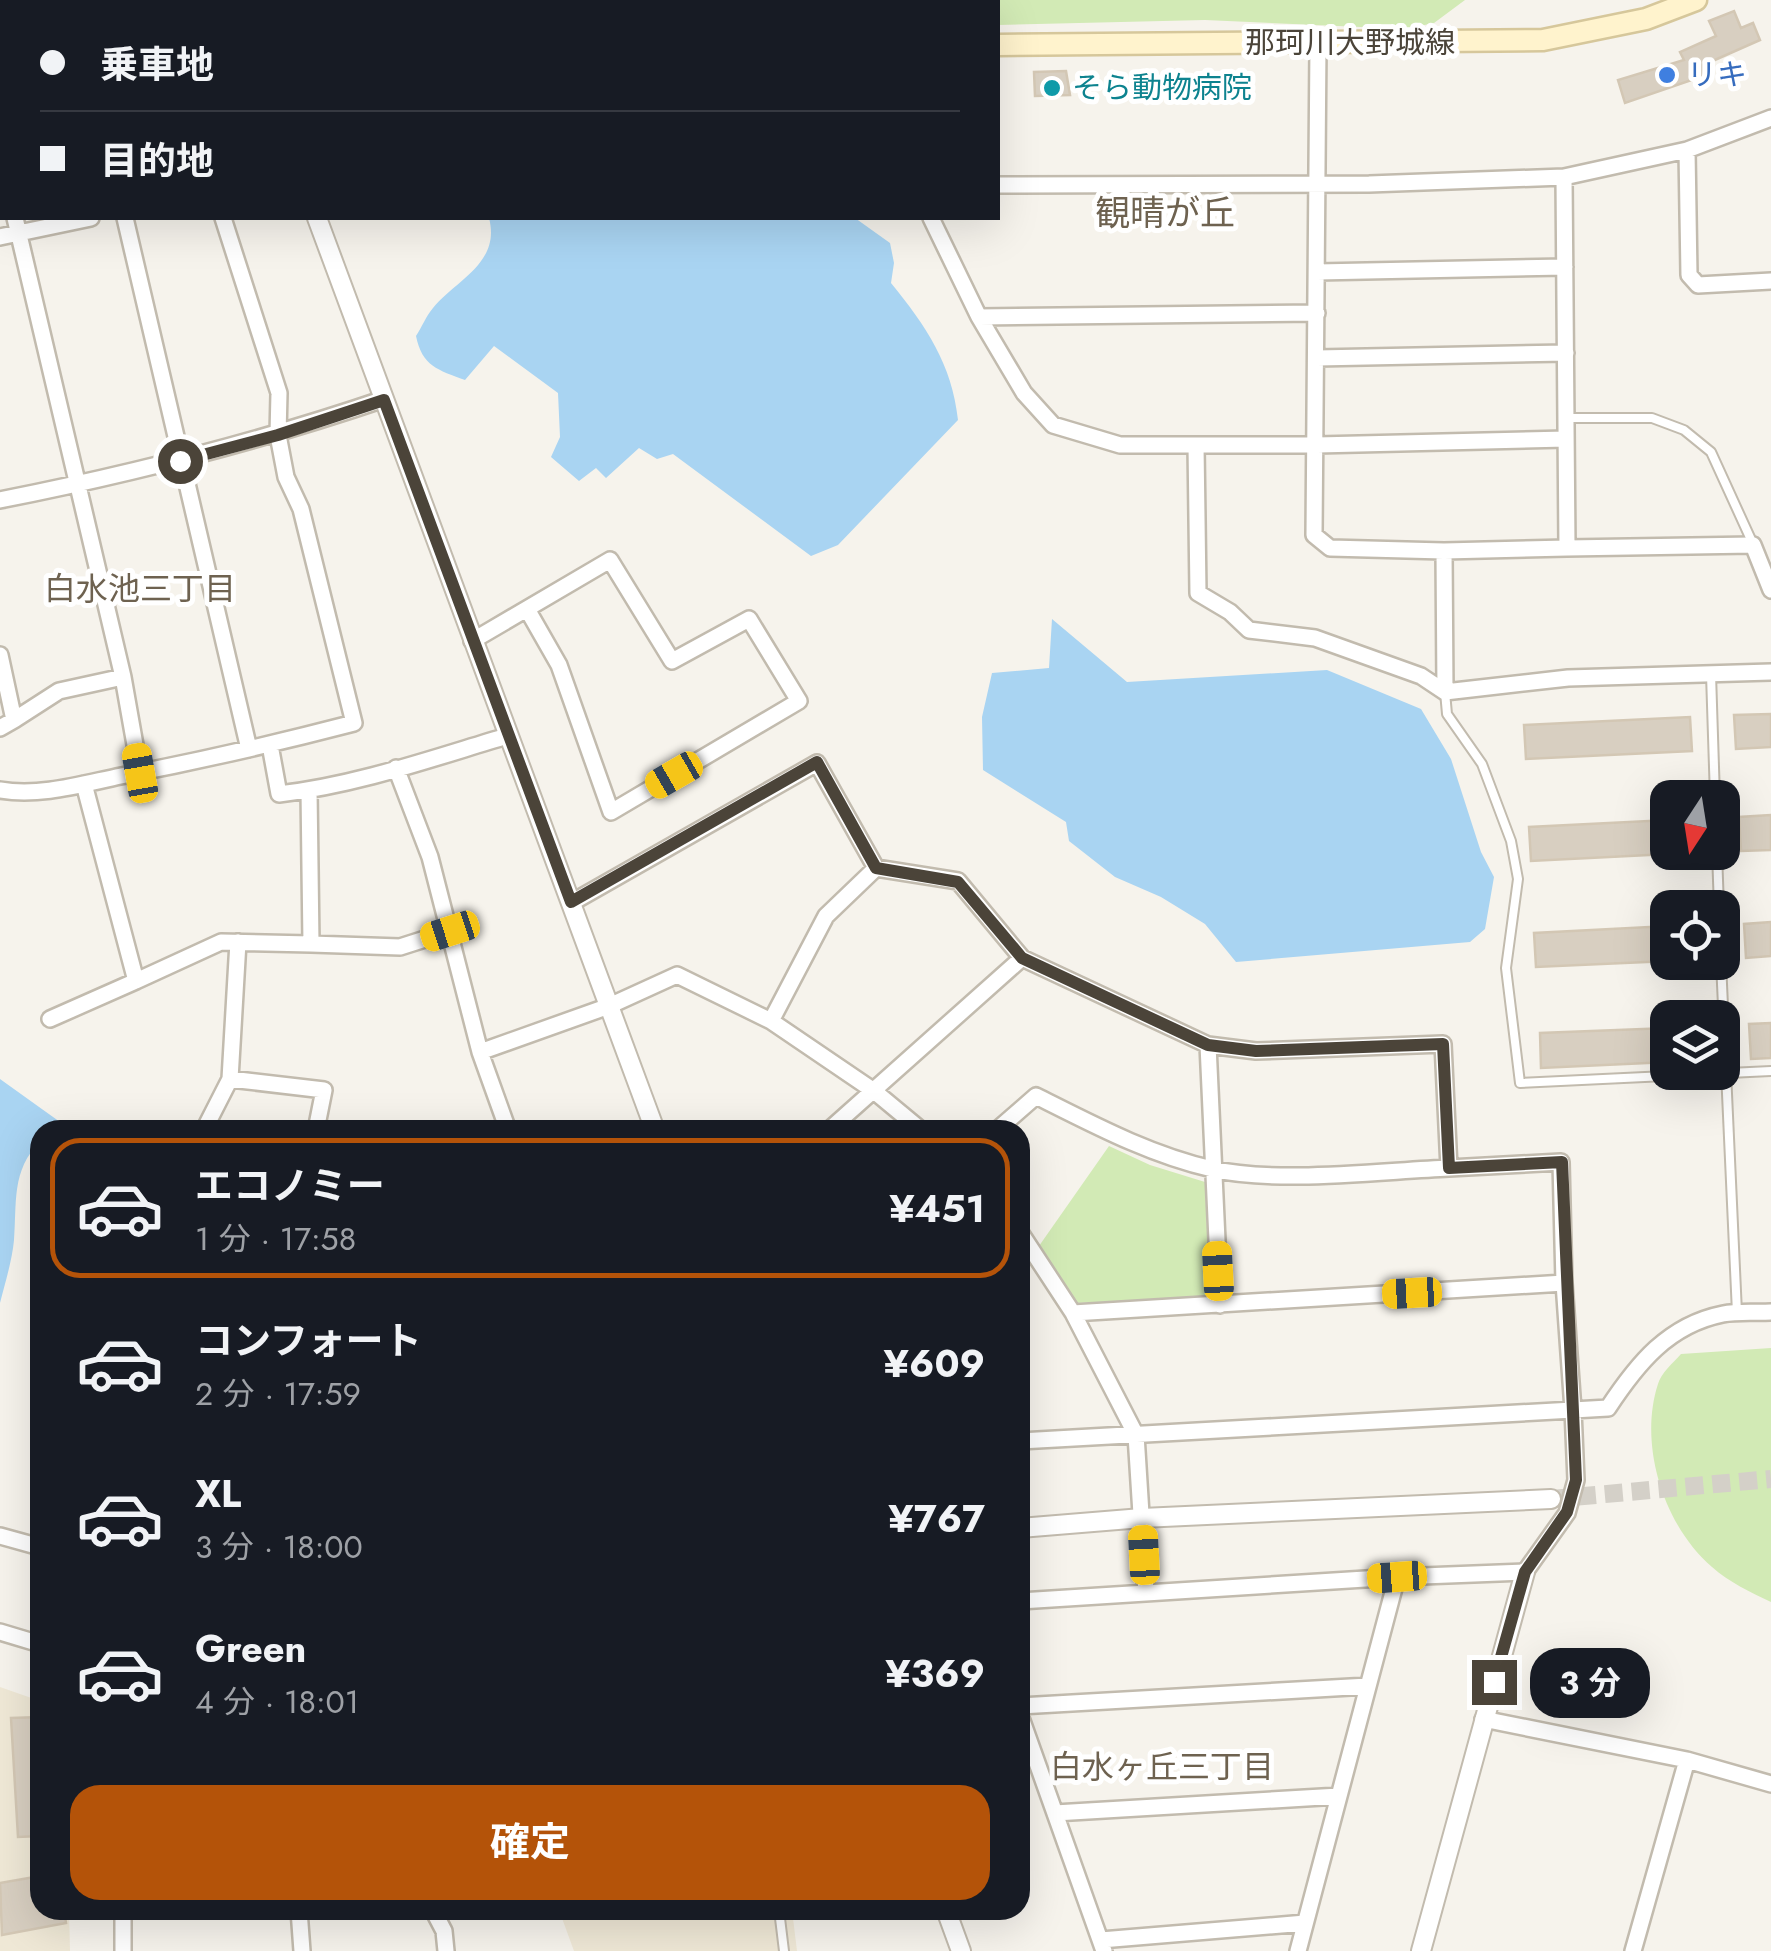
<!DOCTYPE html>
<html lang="ja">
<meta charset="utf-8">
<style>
body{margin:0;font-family:Jost,"Noto Sans JP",sans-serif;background:#20242c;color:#f1f3f6;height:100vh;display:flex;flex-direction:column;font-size:38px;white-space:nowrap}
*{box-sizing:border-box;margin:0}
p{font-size:32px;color:#9ea1a6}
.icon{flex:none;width:55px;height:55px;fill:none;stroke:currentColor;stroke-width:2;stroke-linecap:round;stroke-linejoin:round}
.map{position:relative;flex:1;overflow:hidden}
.side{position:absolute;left:30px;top:1120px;width:1000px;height:800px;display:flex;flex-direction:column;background:#171b24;border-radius:30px;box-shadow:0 10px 40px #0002}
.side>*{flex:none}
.top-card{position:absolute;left:0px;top:0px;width:1000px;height:220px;box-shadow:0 10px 40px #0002;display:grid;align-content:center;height:220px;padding:0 40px;background:#171b24}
.needle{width:65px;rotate:192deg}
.controls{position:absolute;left:1650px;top:780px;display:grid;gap:20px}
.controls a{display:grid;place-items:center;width:90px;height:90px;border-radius:20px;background:#171b24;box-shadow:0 10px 40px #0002;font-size:50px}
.end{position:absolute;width:45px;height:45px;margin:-22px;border:12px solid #4b4439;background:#fff;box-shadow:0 0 0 5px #fff}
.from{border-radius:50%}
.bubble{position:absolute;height:70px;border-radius:30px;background:#171b24;box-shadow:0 10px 40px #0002;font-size:32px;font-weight:700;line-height:70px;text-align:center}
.car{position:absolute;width:30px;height:60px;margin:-30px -15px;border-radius:12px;box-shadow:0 0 8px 2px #0007;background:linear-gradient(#f5c518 24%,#345 0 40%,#f5c518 0 76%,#345 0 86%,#f5c518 0)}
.top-card b{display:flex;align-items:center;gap:35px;height:95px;font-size:38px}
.top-card b+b{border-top:2px solid #363941}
.top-card i{width:25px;height:25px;background:#f1f3f6}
ul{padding:18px 0 0;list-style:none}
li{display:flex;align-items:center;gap:30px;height:140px;margin:0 20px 15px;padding:0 20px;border:5px solid transparent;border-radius:30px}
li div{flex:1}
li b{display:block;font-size:38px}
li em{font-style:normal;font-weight:700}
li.current{border-color:#b45309}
li>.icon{width:90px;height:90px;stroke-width:1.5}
.primary-button{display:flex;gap:20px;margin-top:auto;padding:20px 40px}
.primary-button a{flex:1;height:115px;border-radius:30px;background:#b45309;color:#fff;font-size:40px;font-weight:700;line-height:115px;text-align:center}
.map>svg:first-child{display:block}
</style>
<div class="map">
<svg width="1771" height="1951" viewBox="0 0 1771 1951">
<rect width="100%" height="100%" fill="#f6f3ec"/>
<path fill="#efe8d6" d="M0,1687l40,14v209h29l1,41h-70z
M559,1910h233l5,41h-223z"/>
<path fill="#d2eab5" d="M776,0h689l-31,23 -28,6 -201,-9 -207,5v-23z
M1109,1146l41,19 55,17 5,115 -133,6 -38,-57z
M1771,1348v254c-21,-10 -42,-20 -59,-35 -48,-41 -74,-122 -54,-183 3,-11 15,-21 23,-30z"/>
<path fill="#a9d4f2" d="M489,218h366l35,25 4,20 -3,20c35,43 61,81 67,137l-120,125 -27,11 -138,-102 -16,5 -18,-11 -33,30 -10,-10 -17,13 -28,-24 9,-20 -2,-44 -64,-47 -29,34c-27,-10 -43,-14 -49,-44 6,-9 10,-20 17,-28 23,-28 68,-45 56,-90z
M1052,619l75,63 200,-12 94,39 30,50 30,93 13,25 -9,52 -15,13 -234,20 -31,-38 -44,-27 -46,-20 -46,-36 -3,-19 -83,-52 -1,-53 10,-44 57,-5z
M0,1079l60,43 -8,8h-12v12c-29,28 -23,62 -26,98 -2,21 -9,43 -14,63z"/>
<path fill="#d8cfc1" stroke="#d3c7b4" stroke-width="2.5" d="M1734,11l7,17 12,-5 7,17 -52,23 4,10 -87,30 -7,-23 66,-20 -4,-8 36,-16 -7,-15z
M1066,71l4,24 -35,1 -1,-24z
M1771,714v33l-35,2 -2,-34z
M1690,717l2,34 -166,8 -2,-34z
M1771,815v35l-30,1 -2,-34z
M1668,820v34l-137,7 -2,-34z
M1771,922v34l-25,2 -2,-34z
M1668,926v35l-132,6 -2,-34z
M1771,1023v35l-20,1 -2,-35z
M1668,1028v34l-127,6 -1,-35z
M40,1717v119l-22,1 -7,-119z
M40,1876v34h24l2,13 -64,12 -2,-52z"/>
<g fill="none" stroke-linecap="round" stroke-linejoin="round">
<path stroke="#d4d0c8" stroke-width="18" stroke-dasharray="18 9" stroke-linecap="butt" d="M1551,1499l220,-20"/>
<g stroke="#c2bbae" stroke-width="12">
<path id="service" d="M1566,418h86l32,12 27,22 42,92
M1711,674l4,124
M1445,692l2,22 35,50 29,77 7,38 -12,89 14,115 251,-12
M1717,852l2,56
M1721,962l16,351
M779,1910l5,41"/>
</g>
<g stroke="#c2bbae" stroke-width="20">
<path id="minor" d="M56,2l1,-2
M1318,44l-4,491 16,13 114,3 1,141 123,-14 203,-6
M0,144l2,-1
M1687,150l84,-32
M0,158l2,10
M998,185l371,-1 195,-7 123,-27 2,125 9,10 73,-4
M15,218l108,459 17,96
M125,218l124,531
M931,218l48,99 338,-4
M0,237l91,-19
M1317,272l248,-5
M979,317l45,76 29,32 67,20h197l249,-6
M1317,358l249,-5
M1196,445l2,148 32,19 19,18 66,8 106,38 24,16
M0,500c131,-26 258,-58 384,-101
M1567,548l186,-3 18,45
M1444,551l123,-3 -3,-371
M472,641l138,-81 62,101 77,-42 50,82 -188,111 -52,-147 -32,-56
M0,655l14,65 -14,8
M14,720l45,-29 64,-14
M270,745l9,49c78,-9 154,-36 228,-58
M396,768l34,89 50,195 28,78
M84,784l52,197 85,-39 90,2 -2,-154
M0,790c40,7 82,-6 121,-14 78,-15 156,-33 233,-53l-53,-214 -15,-32 -8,-42 1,-42 -56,-175
M571,903l246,-140 59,105 82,13 64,77 186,87 48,6 187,-7 6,124c-69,3 -171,16 -237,1 -62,-14 -120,-45 -176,-73l-39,34
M311,944l89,3 50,-16
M50,1019l86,-38
M771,1021l55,-105 50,-48
M1208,1045l12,260
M480,1052l129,-46 68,-31 94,46 103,70 47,39
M230,1079l94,11 -8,40
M204,1130l26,-51 8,-137
M829,1130l193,-172
M1020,1232l53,81 491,-30
M1073,1313l63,122 10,158
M1020,1441l553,-31 -9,-127 -3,-121 -112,6
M0,1536l40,11
M1020,1601l377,-24
M0,1632l40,12
M1020,1706l348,-20
M1020,1715l84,236
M1483,1719l204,41 -54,191
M1687,1760l84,24
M1055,1813l284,-17
M123,1910v41
M299,1910l3,41
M433,1910l11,21 2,20
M1101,1940l204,-17
M1298,1951l99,-374 128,-5 42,-59 9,-33 -3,-70 35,-2c29,-44 60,-83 115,-94 15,-3 33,-1 48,-2"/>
</g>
<g stroke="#c2bbae" stroke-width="22">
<path id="tertiary" d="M238,0l1,2
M317,218l338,912
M1020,1528l122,-10 409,-19
M946,1910l15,41
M1421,1951l104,-379"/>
</g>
<g stroke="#d6c79b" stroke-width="25">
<path id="secondary" d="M40,0l5,2
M998,45l545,-5 103,-21 50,-19"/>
</g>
<use href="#service" stroke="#fff" stroke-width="8"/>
<use href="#minor" stroke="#fff" stroke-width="15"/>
<use href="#tertiary" stroke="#fff" stroke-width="18"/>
<use href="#secondary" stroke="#fff3cd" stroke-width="20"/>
</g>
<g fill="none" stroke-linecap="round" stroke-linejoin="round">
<path stroke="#4b4439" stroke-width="12" d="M180,461l98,-26 106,-35 187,502 246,-140 59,106 82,14 64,76 186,87 48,6 187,-7 6,124 113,-6 14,318 -9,32 -42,60 -31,110"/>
</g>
<circle fill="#3f7fe0" stroke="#fff" stroke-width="4" cx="1667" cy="75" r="10"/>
<circle fill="#0f9aa8" stroke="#fff" stroke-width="4" cx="1052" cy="88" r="10"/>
<g text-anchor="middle" stroke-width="10" stroke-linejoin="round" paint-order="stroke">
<g font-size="30" fill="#4b4439" stroke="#fff">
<text x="1350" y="53">那珂川大野城線</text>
</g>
<g font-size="30" fill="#366cbe" stroke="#fff" text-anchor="start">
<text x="1687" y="85">リキ</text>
</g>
<g font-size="30" fill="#0d838f" stroke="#fff" text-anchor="start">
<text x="1072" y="98">そら動物病院</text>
</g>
<g font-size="32" fill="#6e6250" stroke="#fff">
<text x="140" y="600">白水池三丁目</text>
<text x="1162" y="1778">白水ヶ丘三丁目</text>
</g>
<g font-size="35" fill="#6e6250" stroke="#fff">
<text x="1165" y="225">観晴が丘</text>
</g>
</g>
</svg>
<div class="controls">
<a><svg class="needle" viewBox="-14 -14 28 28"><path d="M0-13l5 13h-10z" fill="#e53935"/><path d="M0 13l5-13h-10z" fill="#9ea1a6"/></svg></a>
<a><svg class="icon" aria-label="locate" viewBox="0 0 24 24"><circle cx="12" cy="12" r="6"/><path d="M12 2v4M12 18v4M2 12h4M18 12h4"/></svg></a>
<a><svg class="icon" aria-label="layers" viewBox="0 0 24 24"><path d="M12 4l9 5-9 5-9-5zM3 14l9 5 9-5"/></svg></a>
</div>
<i class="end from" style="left:180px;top:461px"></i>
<i class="end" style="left:1494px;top:1682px"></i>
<div class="bubble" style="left:1530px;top:1648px;width:120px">3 分</div>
<i class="car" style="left:140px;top:773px;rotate:350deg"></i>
<i class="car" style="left:674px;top:775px;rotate:240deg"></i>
<i class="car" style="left:450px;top:931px;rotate:252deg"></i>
<i class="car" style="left:1218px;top:1271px;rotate:357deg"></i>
<i class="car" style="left:1412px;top:1293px;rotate:267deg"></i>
<i class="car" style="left:1144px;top:1555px;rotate:357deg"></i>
<i class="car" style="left:1397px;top:1577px;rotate:266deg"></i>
<div class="top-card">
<b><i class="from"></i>乗車地</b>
<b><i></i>目的地</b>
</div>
<section class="side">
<ul>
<li class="current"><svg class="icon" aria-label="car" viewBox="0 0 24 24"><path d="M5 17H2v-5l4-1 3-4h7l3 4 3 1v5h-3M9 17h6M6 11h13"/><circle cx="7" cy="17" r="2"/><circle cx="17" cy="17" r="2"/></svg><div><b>エコノミー</b><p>1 分 · 17:58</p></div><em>¥451</em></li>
<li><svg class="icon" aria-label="car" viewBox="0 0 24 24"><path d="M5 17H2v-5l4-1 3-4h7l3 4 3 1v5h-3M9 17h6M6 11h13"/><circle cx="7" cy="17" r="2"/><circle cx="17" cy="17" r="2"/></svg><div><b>コンフォート</b><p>2 分 · 17:59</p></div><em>¥609</em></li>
<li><svg class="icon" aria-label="car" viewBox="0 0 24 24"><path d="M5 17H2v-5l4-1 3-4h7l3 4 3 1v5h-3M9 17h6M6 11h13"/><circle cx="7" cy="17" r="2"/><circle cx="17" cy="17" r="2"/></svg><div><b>XL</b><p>3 分 · 18:00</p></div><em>¥767</em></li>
<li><svg class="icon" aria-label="car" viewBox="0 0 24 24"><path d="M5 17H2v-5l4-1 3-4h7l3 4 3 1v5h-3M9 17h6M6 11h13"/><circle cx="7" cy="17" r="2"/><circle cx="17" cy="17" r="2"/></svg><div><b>Green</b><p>4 分 · 18:01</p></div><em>¥369</em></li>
</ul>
<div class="primary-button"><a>確定</a></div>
</section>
</div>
